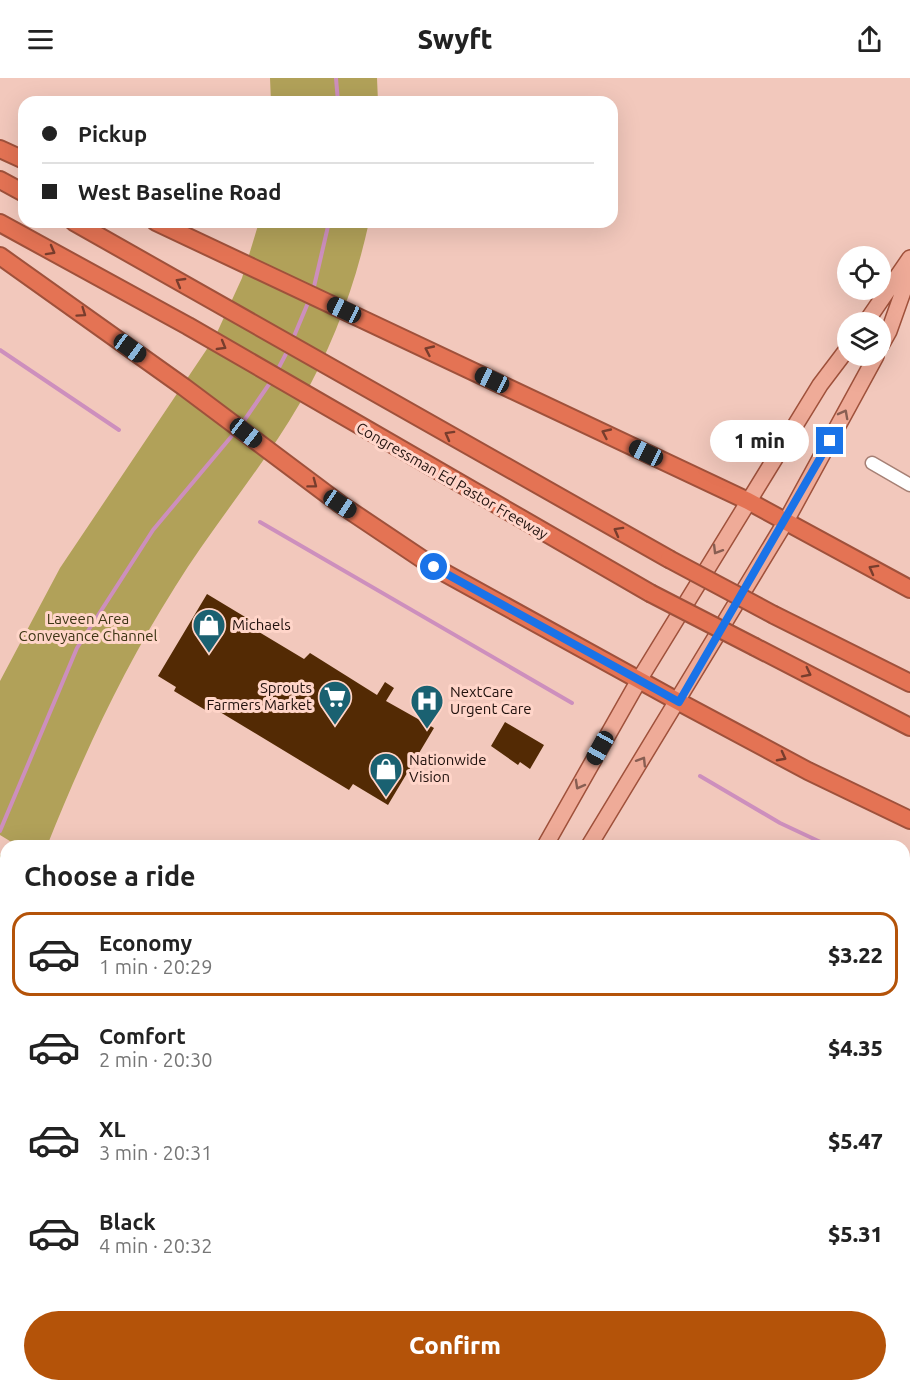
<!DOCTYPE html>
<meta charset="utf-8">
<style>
body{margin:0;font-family:Ubuntu,sans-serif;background:#f2f2f2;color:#222;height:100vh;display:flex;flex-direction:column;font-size:22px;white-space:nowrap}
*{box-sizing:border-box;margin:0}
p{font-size:20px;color:#767676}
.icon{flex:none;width:33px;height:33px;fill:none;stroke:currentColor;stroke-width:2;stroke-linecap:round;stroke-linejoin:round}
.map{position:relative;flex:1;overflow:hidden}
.side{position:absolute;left:0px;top:762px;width:910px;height:552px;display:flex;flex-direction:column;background:#fff;border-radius:18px 18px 0 0;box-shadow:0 6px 24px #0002}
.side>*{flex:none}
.top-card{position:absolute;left:18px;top:18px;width:600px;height:132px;border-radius:18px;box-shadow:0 6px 24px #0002;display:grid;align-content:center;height:132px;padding:0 24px;background:#fff}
.fabs{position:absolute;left:837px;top:168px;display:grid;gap:12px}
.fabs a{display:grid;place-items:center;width:54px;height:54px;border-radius:50%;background:#fff;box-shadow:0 6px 24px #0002;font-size:30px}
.end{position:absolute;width:27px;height:27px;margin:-14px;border:8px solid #1a73e8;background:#fff;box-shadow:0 0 0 3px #fff}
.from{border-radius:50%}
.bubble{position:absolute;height:42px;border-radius:21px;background:#fff;box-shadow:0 6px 24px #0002;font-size:20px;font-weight:800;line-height:42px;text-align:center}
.car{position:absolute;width:18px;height:36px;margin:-18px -9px;border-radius:8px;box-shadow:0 0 4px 2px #0007;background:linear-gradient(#222 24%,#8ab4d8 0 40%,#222 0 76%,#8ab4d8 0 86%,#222 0)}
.top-card b{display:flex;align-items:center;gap:21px;height:57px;font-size:22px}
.top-card b+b{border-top:2px solid #e0e0e0}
.top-card i{width:15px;height:15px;background:#222}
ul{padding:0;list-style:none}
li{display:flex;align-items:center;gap:18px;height:84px;margin:0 12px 9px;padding:0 12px;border:3px solid transparent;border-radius:18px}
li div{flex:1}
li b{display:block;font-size:22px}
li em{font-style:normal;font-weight:800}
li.on{border-color:#b45309}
li>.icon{width:54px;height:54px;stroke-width:1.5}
h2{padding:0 24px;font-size:27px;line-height:72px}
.cta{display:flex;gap:12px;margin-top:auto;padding:12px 24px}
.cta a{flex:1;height:69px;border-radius:36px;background:#b45309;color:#fff;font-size:24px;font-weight:800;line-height:69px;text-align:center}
header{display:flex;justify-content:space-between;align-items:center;height:78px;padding:0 24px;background:#fff;font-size:27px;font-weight:800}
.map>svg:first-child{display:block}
</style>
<header><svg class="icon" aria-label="menu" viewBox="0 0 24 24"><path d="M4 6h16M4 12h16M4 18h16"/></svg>Swyft<svg class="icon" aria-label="share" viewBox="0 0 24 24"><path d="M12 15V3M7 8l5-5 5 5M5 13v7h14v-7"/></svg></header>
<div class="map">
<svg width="910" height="1314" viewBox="0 0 910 1314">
<rect width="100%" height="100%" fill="#f2c8bc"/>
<path fill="#b1a159" d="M270,0h107l1,24h-107z
M259,144h110c-14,64 -36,124 -69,181 -37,64 -86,121 -125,184 -52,82 -92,169 -128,259h-29l-18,-11v-154l60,-113 155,-231 27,-59z
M0,776l6,10v126l-6,26z
M325,1308h225l11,6h-240z"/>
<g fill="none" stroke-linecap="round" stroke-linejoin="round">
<path stroke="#cd8fbd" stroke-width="4" d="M336,0l2,24
M313,213l16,-69
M292,263l18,-43
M0,272l119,80
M276,295l13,-25
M241,347l31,-45
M260,444l312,181
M700,698l80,47 49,23
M0,753l77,-183 76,-118 83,-99
M904,803l6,2"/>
</g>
<path fill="#532a04" d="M207,516l55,33 -3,5 45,27 6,-6 67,42 8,-13 9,6 -8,13 48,27 -46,77 -35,-21 -4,6 -139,-84 -3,5 -33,-20 2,-4 -18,-11z
M505,644l39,23 -14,24 -10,-7 -2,3 -27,-19z"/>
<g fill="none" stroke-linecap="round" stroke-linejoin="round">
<g stroke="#a68075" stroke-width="15">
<path id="minor" d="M872,385l38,22"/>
</g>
<g stroke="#9f513b" stroke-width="18">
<path id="major" d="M866,244l44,-64
M880,269l9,-16 21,-59
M545,768l94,-166 181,-295 28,-37
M589,768l197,-325 90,-165
M0,986l6,1
M0,1016l6,1
M573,1308l11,6
M618,1308l10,6
M232,1314l4,-6
M268,1314l4,-6"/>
</g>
<g stroke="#9f513b" stroke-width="20">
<path id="highway" d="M0,71l24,11
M0,102l24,13
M74,144l595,337
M156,144l592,279 162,88
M0,145l188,103 462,267
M0,178l184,131 156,117 94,63 245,135 129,69 102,49
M774,537l136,68
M755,569l155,80"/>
</g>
<use href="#minor" stroke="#fff" stroke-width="12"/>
<use href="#major" stroke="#efab98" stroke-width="15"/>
<use href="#highway" stroke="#e47354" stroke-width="16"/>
<g stroke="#9f513b" stroke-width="20" stroke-linecap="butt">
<path id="highway-bridge" d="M669,481l105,56
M650,515l105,54"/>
</g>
<use href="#highway-bridge" stroke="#e47354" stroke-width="16"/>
</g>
<defs><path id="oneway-chevron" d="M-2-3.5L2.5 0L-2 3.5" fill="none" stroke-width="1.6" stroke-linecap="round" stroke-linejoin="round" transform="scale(1.5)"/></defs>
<g stroke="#783d2d">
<use href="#oneway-chevron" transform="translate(51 173) rotate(29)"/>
<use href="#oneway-chevron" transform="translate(180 204) rotate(-150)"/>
<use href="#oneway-chevron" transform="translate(82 235) rotate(35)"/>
<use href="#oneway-chevron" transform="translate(222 268) rotate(30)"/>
<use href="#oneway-chevron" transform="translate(429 272) rotate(-155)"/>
<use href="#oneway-chevron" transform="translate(606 355) rotate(-155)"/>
<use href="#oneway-chevron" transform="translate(449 357) rotate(-151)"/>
<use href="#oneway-chevron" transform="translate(313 406) rotate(37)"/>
<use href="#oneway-chevron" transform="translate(618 453) rotate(-151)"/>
<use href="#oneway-chevron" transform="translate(873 491) rotate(-151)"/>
<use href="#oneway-chevron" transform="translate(807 595) rotate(27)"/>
<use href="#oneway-chevron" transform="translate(782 679) rotate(28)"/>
</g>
<g stroke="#885e52">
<use href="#oneway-chevron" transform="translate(844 336) rotate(-62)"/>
<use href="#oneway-chevron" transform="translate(717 472) rotate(121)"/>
<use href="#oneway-chevron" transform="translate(642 683) rotate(-58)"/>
<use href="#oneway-chevron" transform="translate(579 707) rotate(119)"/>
</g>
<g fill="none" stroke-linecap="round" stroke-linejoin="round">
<path stroke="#1a73e8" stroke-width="8" d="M434,489l245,135 151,-261"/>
</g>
<defs>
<g id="shop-pin" transform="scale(1.725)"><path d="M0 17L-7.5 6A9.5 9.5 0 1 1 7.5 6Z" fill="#1a6171" stroke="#ffd5c9"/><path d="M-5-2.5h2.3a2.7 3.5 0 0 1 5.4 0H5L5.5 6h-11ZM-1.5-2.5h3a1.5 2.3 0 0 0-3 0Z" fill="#fff"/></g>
<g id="supermarket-pin" transform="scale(1.725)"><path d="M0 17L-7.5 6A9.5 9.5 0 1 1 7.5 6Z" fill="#1a6171" stroke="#ffd5c9"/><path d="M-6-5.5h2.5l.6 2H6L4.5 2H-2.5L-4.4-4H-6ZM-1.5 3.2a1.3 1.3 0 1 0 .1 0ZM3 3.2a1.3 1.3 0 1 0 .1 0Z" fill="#fff"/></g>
<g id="hospital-pin" transform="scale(1.725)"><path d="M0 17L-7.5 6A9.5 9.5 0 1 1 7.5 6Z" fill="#1a6171" stroke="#ffd5c9"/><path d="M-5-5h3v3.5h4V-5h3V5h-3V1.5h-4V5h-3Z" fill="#fff"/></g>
</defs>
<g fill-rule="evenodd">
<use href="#shop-pin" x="209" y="547"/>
<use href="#supermarket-pin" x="335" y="619"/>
<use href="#hospital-pin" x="427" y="623"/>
<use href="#shop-pin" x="386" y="691"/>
</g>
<g text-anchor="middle" stroke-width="6" stroke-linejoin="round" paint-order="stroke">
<g font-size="15" fill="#20110d" stroke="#ffd5c9">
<text transform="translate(452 403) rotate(30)" y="5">Congressman Ed Pastor Freeway</text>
</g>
<g font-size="15" fill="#3d3514" stroke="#ffd5c9">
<text x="88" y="546">Laveen Area<tspan x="88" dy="17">Conveyance Channel</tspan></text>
</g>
<g font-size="15" fill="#20110d" stroke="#ffd5c9" text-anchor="start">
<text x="232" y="552">Michaels</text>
<text x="312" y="615" text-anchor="end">Sprouts<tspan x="312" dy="17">Farmers Market</tspan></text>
<text x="450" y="619">NextCare<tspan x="450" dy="17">Urgent Care</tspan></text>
<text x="409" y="687">Nationwide<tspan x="409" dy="17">Vision</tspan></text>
</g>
</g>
</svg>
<div class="fabs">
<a><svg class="icon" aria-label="locate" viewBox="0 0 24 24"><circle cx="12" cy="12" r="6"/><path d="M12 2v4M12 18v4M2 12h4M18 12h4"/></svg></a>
<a><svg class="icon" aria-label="layers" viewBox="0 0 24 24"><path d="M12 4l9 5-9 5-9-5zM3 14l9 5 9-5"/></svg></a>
</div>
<i class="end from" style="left:434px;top:489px"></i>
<i class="end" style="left:830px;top:363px"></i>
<div class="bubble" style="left:710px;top:342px;width:99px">1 min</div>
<i class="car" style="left:344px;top:232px;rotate:295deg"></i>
<i class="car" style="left:130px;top:270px;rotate:126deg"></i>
<i class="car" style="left:492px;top:302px;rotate:295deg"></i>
<i class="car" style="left:246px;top:355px;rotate:128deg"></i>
<i class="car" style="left:646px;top:375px;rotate:296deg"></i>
<i class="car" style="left:340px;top:426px;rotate:124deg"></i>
<i class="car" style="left:600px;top:670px;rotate:209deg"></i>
<div class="top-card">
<b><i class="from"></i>Pickup</b>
<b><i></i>West Baseline Road</b>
</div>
<section class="side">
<h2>Choose a ride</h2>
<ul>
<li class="on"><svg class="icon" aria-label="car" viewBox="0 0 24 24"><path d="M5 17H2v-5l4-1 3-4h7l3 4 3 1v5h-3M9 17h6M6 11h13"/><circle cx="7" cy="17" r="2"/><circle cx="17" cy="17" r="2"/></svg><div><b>Economy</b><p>1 min · 20:29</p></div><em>$3.22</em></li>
<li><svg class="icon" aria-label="car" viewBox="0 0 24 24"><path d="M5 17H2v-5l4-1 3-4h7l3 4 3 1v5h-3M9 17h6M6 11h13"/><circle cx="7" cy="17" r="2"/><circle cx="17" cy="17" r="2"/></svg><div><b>Comfort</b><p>2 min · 20:30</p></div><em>$4.35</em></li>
<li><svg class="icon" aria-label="car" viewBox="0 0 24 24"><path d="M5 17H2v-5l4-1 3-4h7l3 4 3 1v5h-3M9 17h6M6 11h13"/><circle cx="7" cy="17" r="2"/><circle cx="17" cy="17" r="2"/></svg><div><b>XL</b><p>3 min · 20:31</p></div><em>$5.47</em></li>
<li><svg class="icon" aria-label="car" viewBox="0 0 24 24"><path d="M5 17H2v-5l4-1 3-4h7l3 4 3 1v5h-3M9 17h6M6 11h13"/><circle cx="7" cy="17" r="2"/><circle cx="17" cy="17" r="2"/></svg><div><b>Black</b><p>4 min · 20:32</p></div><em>$5.31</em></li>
</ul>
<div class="cta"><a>Confirm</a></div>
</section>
</div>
